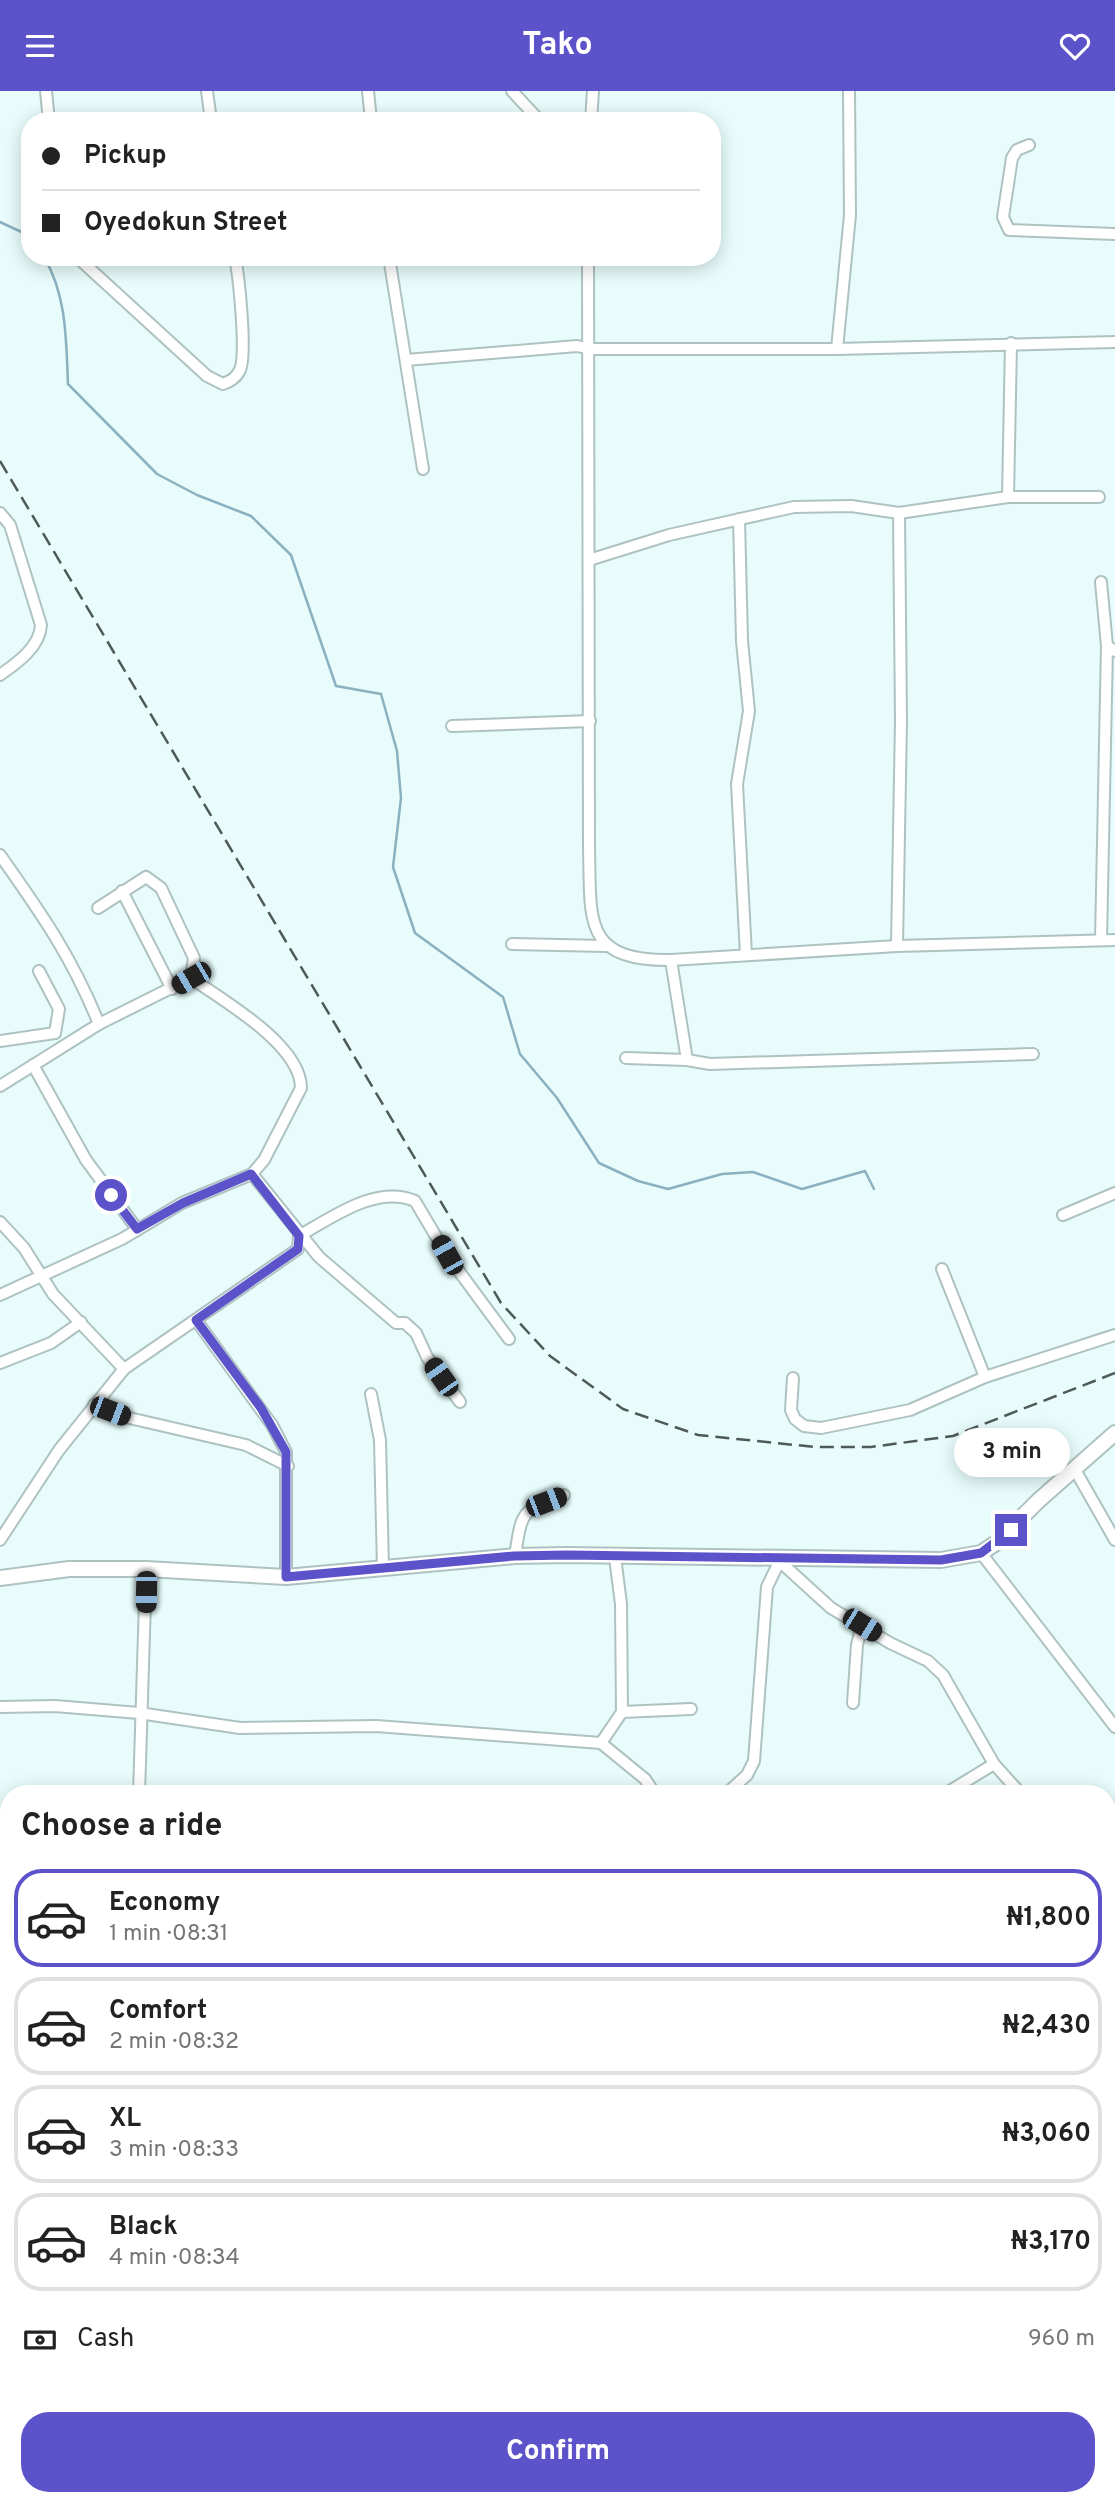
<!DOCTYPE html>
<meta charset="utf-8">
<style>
:root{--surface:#fff;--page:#f6f6f6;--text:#222;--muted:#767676;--line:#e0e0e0;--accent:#5c52ca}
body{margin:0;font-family:Overpass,sans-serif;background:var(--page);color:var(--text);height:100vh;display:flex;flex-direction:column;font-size:26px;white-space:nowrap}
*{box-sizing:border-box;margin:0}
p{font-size:23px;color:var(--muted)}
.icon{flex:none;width:38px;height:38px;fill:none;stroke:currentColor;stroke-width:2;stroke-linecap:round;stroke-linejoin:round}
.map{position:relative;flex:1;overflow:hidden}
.sheet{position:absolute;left:0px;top:1694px;width:1116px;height:721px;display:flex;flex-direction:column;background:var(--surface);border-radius:28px 28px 0 0;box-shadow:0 4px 18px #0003}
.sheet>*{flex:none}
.banner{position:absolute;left:21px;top:21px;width:700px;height:154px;border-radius:28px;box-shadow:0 4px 18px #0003;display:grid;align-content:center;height:154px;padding:0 21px;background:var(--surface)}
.end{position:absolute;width:32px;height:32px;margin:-16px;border:9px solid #5c52ca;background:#fff;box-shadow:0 0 0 4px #fff}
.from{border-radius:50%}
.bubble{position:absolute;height:49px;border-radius:24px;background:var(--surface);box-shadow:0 4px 18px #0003;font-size:23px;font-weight:700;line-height:49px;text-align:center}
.car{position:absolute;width:21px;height:42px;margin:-21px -10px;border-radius:9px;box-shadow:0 0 5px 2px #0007;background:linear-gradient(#222 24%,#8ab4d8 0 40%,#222 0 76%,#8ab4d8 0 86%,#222 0)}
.banner b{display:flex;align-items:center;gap:24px;height:66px;font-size:26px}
.banner b+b{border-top:2px solid var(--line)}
.banner i{width:18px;height:18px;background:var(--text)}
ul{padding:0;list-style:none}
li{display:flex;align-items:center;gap:21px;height:98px;margin:0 14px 10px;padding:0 7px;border:4px solid var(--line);border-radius:28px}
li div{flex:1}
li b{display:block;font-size:26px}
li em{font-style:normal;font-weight:700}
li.on{border-color:var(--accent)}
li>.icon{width:63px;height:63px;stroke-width:1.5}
h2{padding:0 21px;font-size:32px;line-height:84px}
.pay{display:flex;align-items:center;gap:18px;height:77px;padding:0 21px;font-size:26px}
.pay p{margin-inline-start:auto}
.primary-button{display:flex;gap:14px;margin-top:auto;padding:14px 21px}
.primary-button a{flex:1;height:80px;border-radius:28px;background:var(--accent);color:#fff;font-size:28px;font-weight:700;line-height:80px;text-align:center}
header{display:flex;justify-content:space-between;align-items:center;height:91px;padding:0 21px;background:var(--accent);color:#fff;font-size:32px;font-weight:700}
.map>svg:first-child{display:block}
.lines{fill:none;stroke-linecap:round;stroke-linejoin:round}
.stream{stroke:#8bb1c0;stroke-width:2.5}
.minor-casing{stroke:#aec3c1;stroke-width:14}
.tertiary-casing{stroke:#aec3c1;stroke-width:18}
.minor{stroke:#fff;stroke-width:10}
.tertiary{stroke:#fff;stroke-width:14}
.rail{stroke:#4e5958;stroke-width:2.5;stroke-dasharray:14 7;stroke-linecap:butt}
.route{stroke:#5c52ca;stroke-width:9}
</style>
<header><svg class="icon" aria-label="menu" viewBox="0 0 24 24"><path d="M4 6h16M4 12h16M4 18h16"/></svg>Tako<svg class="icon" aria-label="heart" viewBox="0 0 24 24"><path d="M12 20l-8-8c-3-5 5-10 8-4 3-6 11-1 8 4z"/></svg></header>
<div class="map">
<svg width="1115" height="2415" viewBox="0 0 1115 2415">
<rect width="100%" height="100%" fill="#e7fcfb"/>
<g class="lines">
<g class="stream">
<polyline points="0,131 30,145"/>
<path d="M44,166c23,39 22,83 24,127l89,90 40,21 54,21 40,39 45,131 45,8 16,57 4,47 -8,69 22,66 88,64 17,57 37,44 42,65 39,18 30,8 54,-15 31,-2 49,17 63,-18 9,18"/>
</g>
<g class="minor-casing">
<g id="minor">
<polyline points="46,0 49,30"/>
<polyline points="207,0 211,30"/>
<polyline points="368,0 371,30"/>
<polyline points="512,0 540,30"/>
<polyline points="591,30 593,0"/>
<polyline points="1029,54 1017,59 1012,67 1003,126 1009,139 1115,143"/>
<path d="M77,166l130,119 16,8c8,-3 13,-6 17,-14 7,-17 -1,-92 -5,-113"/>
<polyline points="389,166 423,378"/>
<path d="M588,166l1,591c2,72 -7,113 82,112l226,-14 218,-6"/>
<polyline points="837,258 850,124 849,0"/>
<polyline points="406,269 577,255 590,258 837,258 1115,251"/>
<polyline points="1008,406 1099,406"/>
<path d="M0,422l10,12 31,100c-1,22 -24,38 -41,50"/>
<polyline points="739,428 742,550 749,620 737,693 746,864"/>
<polyline points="589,469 669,444 794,416 851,415 899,422"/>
<polyline points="1101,491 1107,555 1115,560"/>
<polyline points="452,635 590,630"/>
<path d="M0,764c41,58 72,102 99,169"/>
<polyline points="122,800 172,898"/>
<polyline points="98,817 146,786 161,797 194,867 191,887"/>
<polyline points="1101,849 1107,555"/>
<polyline points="512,853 606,855"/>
<polyline points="897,855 901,629 899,422 1008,406 1011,252"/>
<polyline points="671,869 687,969"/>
<polyline points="39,880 59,918 55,942"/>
<polyline points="0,950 55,942"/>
<polyline points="626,967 687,969 710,973 1033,963"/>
<polyline points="33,974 86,1069 137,1138"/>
<polyline points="0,995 99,933 191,887"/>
<polyline points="252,1083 319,1166 396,1232 405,1232 416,1242 427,1266 460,1311"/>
<polyline points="1063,1124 1115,1102"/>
<polyline points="0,1131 24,1157 53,1203 124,1278"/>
<polyline points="942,1178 985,1286"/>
<path d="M0,1204l122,-56 60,-36 70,-29 12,-14 37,-72c0,-43 -77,-87 -110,-110"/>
<polyline points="196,1229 272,1334 286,1361 286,1486"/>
<polyline points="0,1272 51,1252 81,1231"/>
<polyline points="793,1287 791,1319 795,1328 804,1335 821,1337 910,1319 985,1286 1115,1244"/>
<polyline points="371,1303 380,1349 383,1477"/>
<polyline points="94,1314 125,1326 246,1354 288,1375"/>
<polyline points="1074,1377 1115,1449"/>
<path d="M0,1449l59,-90 65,-81 174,-120 1,-13c32,-18 78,-52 116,-35l32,54 62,84"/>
<polyline points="981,1462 1115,1636"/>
<path d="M515,1465c7,-46 6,-45 49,-61"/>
<polyline points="776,1467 831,1517 890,1552 928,1570 943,1584 994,1673 1021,1703"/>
<polyline points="853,1612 857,1554 862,1534"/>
<polyline points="0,1616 55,1615 139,1622 240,1637 376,1635 601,1652 645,1688 655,1703"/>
<polyline points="622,1621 691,1618"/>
<polyline points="601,1652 622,1621 621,1513 615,1466"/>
<polyline points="139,1703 146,1478"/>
<polyline points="726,1703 747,1684 754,1670 767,1496 780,1469"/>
<polyline points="945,1703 994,1673"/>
<polyline points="0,1757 9,1757"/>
<polyline points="1108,1803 1115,1812"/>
<polyline points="0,1903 9,1901"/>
<polyline points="1108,1910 1115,1909"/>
<polyline points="0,1923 9,1965"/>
<polyline points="0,1991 9,1976"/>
<polyline points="1108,2015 1115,2013"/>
<polyline points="1108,2142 1115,2141"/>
<polyline points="1108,2277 1115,2277"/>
<polyline points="0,2378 9,2377"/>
<polyline points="1108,2390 1115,2391"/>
<polyline points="409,2406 414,2415"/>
<polyline points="925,2406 928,2415"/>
<polyline points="250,2415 265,2406"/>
<polyline points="864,2415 888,2406"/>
</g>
</g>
<g class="tertiary-casing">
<polyline id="tertiary" points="0,1487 69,1478 146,1478 286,1486 515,1465 567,1464 941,1469 981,1462 996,1452 1038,1410 1115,1342"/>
</g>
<use href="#minor" class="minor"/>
<use href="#tertiary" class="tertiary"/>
<polyline class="rail" points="0,370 501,1212 550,1265 623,1318 698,1344 815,1356 871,1356 953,1345 1115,1282"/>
</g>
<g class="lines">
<polyline class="route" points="111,1104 137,1138 183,1112 251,1083 299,1145 298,1158 196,1229 261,1317 286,1361 286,1486 514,1465 567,1464 941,1469 981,1462 1011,1439"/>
</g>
</svg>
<i class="end from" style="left:111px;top:1104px"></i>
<i class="end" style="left:1011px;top:1439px"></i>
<div class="bubble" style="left:954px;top:1337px;width:116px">3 min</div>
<i class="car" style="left:191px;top:887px;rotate:240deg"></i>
<i class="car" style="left:447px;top:1164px;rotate:331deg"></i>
<i class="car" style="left:441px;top:1286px;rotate:325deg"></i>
<i class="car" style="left:110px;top:1320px;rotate:111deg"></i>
<i class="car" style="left:546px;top:1411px;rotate:69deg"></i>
<i class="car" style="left:146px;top:1501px;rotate:181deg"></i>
<i class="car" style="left:862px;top:1534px;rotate:122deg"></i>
<div class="banner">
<b><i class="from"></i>Pickup</b>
<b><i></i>Oyedokun Street</b>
</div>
<section class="sheet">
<h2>Choose a ride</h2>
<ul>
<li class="on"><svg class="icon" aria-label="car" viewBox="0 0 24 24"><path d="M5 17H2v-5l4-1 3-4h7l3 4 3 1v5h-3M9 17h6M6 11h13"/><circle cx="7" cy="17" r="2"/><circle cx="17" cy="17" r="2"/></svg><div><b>Economy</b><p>1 min · 08:31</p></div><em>₦1,800</em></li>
<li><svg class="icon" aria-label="car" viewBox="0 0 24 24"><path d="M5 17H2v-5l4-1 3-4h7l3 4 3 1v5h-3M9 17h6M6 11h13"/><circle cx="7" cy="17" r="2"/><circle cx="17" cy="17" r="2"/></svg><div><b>Comfort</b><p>2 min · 08:32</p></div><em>₦2,430</em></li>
<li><svg class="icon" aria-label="car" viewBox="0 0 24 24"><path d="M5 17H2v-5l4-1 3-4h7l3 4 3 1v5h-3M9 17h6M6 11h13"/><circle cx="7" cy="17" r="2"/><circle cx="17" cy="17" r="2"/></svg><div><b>XL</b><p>3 min · 08:33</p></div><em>₦3,060</em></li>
<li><svg class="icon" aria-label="car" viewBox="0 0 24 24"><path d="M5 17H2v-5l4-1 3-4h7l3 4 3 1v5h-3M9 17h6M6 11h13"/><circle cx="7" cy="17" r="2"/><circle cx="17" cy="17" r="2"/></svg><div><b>Black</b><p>4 min · 08:34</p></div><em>₦3,170</em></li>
</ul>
<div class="pay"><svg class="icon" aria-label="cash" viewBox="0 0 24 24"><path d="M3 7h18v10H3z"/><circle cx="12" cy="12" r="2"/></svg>Cash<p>960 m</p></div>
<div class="primary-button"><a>Confirm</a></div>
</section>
</div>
